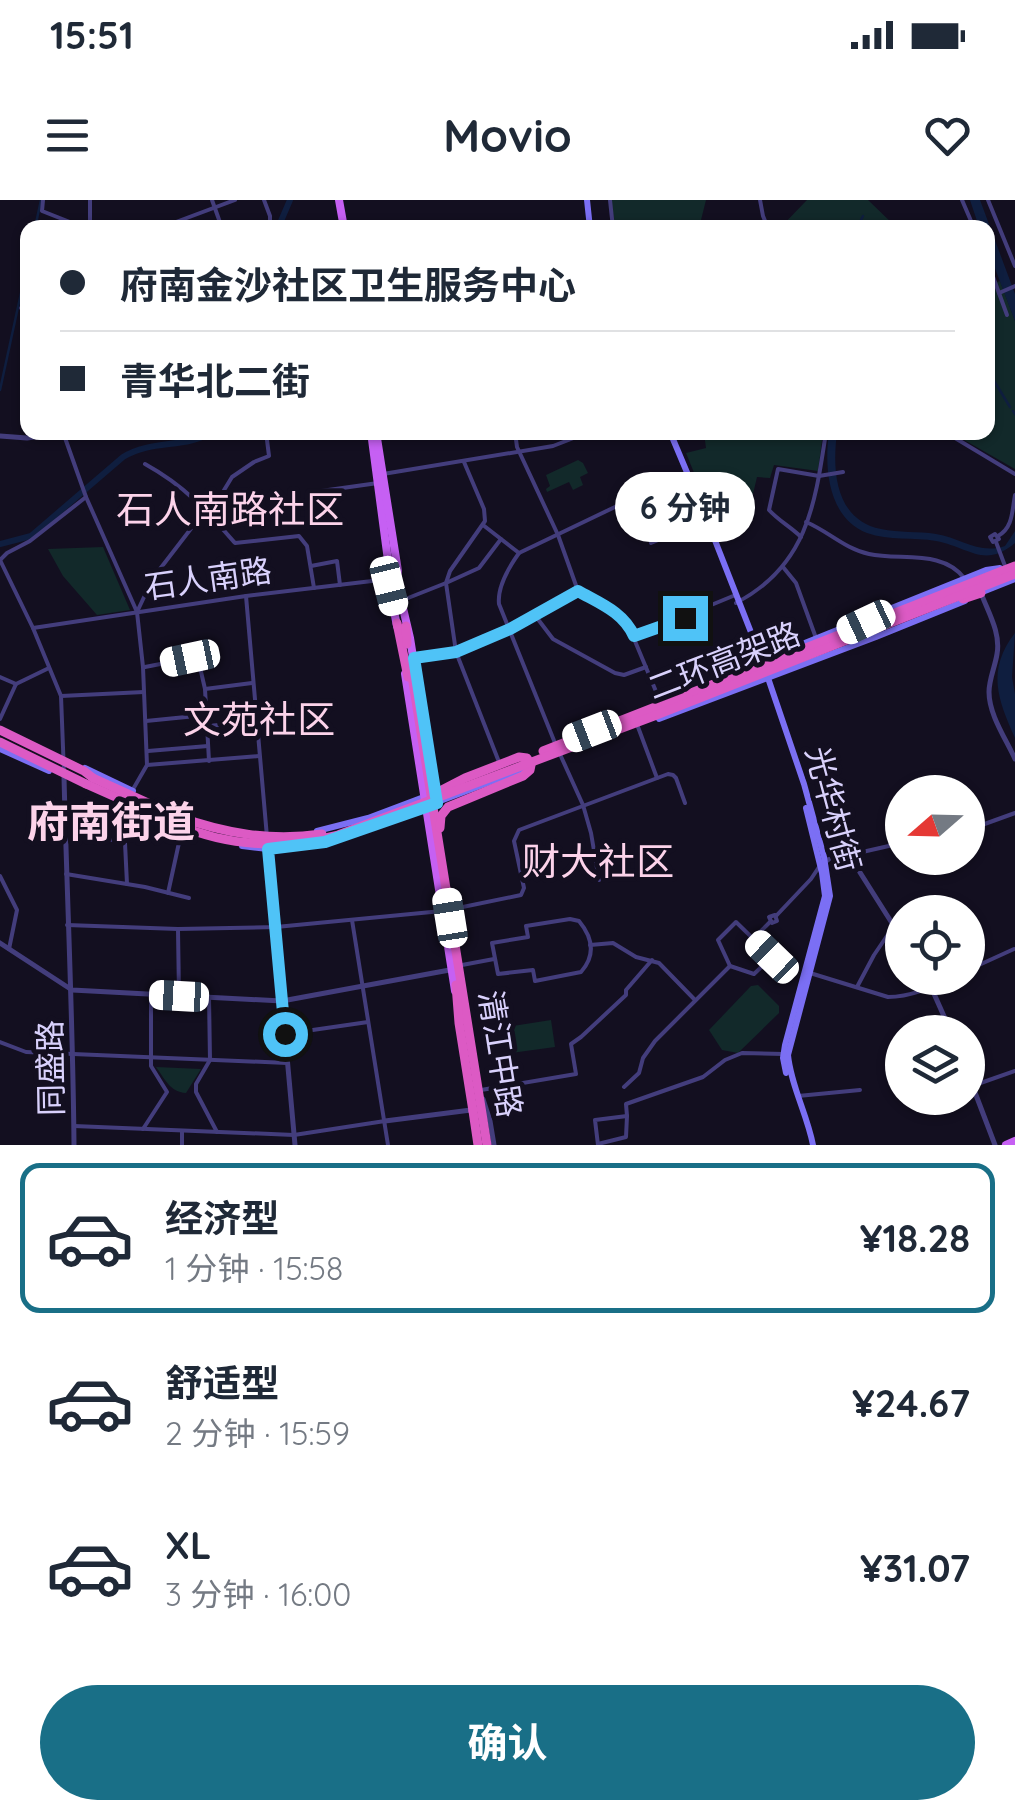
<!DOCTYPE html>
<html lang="zh">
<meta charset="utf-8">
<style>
:root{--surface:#fff;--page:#f2f2f3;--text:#1f2937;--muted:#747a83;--line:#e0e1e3;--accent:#196f87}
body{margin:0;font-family:Quicksand,"Noto Sans SC",sans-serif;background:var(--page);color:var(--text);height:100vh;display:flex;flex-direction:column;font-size:38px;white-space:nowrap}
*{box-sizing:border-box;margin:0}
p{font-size:32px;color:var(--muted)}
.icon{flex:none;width:55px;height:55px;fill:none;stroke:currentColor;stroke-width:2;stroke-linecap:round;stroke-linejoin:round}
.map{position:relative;height:945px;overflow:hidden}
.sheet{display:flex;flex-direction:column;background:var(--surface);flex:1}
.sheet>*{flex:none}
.top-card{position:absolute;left:20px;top:20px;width:975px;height:220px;border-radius:20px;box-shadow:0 2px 8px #0004;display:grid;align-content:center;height:220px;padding:0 40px;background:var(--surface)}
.needle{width:65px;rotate:250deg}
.buttons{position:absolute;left:885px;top:575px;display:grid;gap:20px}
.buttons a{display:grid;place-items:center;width:100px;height:100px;border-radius:50%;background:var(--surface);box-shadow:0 2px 8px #0004;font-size:50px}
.end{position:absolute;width:45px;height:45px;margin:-22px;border:12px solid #4fc3f7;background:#111;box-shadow:0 0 0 5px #111}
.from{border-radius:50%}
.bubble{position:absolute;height:70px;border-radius:35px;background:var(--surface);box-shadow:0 2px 8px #0004;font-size:32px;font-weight:700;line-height:70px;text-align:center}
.car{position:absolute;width:30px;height:60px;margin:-30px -15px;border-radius:12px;box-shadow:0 0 8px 2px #0007;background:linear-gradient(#fff 24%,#345 0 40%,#fff 0 76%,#345 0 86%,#fff 0)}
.top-card b{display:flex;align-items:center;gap:35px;height:95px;font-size:38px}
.top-card b+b{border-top:2px solid var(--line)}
.top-card i{width:25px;height:25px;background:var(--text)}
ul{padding:18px 0 0;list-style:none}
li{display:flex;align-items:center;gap:30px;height:150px;margin:0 20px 15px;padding:0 20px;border:5px solid transparent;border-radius:20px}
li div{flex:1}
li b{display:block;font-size:38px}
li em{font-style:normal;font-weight:700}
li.current{border-color:var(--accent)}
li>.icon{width:90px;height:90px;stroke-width:1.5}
.action{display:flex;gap:20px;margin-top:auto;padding:20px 40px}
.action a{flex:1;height:115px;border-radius:60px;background:var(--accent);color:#fff;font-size:40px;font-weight:700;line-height:115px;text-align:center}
.status{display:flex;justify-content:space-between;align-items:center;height:70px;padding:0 50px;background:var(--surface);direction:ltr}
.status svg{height:28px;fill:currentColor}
header{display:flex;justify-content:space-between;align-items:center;height:130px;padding:0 40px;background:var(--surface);font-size:45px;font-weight:700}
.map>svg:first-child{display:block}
.green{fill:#12292a}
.water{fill:#0f1e3f}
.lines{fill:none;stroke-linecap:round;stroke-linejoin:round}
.stream{stroke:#0f1e3f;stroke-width:2.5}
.river{stroke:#0f1e3f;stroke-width:6}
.minor{stroke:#433d7c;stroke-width:4}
.tertiary{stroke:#433d7c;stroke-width:5}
.secondary{stroke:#7b6ff4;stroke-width:6}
.primary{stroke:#c660f3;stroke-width:8}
.trunk{stroke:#dc5ac4;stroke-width:9}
.trunk-bridge{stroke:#dc5ac4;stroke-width:9}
.route{stroke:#4fc3f7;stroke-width:12}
.labels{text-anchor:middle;stroke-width:10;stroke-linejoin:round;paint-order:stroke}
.street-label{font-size:32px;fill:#d9d1fc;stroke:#130f20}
.quarter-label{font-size:38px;fill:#fcd3ea;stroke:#130f20}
.district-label{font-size:42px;font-weight:bold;fill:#fcd3ea;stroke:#130f20}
</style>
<div class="status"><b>15:51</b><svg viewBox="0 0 49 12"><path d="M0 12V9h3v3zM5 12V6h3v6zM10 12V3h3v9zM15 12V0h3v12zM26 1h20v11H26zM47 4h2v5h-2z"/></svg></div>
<header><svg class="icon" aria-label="menu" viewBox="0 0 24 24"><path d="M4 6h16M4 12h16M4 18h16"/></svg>Movio<svg class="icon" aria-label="heart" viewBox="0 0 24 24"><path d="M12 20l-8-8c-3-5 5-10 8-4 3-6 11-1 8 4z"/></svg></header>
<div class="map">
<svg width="1015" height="945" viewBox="0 0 1015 945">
<rect width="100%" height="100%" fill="#130f20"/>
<g class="green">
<polygon points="611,0 706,0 699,28 615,26"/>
<polygon points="807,0 868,0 896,27 780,28"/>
<polygon points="1000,81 1015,121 1015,269 952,233 988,232 988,85"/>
<polygon points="704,233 823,233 818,271 774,265 770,278 757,277 753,294 727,299 716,276 697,280 686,253 706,248"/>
<polygon points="578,260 583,263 588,273 580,277 583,285 573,290 569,282 547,292 546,289 550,286 546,275"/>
<polygon points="103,347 130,410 97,415 63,376 48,349"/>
<polygon points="758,785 779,806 779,813 738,853 722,850 709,830 751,786"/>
<polygon points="551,820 555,847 511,853 507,827"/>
<path d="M156,867l45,2 -15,24c-16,-1 -21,-14 -30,-26z"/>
</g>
<g class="water">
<polygon points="970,0 980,0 1015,94 1015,121 988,50 988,28 979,27"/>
<path d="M829,233h8c-5,37 -2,87 44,96 18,4 37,2 55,5 25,4 43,21 69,12l10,-15v12c-31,26 -46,4 -79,-2 -22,-4 -47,0 -69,-8 -39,-15 -43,-65 -38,-100z"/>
<path d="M1015,433l-3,44 3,17v44c-17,-38 -29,-68 0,-105z"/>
</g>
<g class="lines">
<g class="stream">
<polyline points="35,28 41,0"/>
<polyline points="857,28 863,16"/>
<polyline points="988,171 1010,207"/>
<polyline points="0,190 28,61"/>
<polyline points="1013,211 1015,214"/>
</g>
<g class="river">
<polyline points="278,28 290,0"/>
<path d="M0,344l31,-8 92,-79c29,-18 62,-8 89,-25"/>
</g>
<g class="minor">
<polyline points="43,0 42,11 85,28"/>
<polyline points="212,0 222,28"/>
<polyline points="264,0 270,16 270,28"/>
<polyline points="610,0 613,28"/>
<polyline points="760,0 763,16 768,28"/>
<polyline points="962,0 974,28"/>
<polyline points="988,0 1015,66"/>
<polyline points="90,28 90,0"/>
<polyline points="160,28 235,0"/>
<polyline points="988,63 1007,115"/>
<polyline points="999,93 1015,86"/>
<polyline points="21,108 28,109"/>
<polyline points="515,232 517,247 558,335 578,391 618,414 627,422 660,501"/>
<polyline points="945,232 1015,274"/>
<polyline points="64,235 86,297 137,412 143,467 147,565 132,591"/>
<path d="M145,264c40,22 61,46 90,79l64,-7 8,10 7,42"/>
<polyline points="383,274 553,246 589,232"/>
<polyline points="314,292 378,283"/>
<path d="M806,322c22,9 39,27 63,32 32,7 74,-5 96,25"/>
<polyline points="483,325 519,353"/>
<polygon points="995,334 999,339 993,342 990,337"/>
<path d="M998,336c15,-8 14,-25 17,-41"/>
<path d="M801,337c-10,-10 -22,-16 -32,-27l9,-41 41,7 24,-4"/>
<polyline points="996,342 1005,366"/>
<polyline points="651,343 707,320"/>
<polyline points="1,359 7,353 30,341 86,297"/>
<polyline points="0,360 33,428 61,496 64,573"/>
<polyline points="311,366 337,361 340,385"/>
<polyline points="783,367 796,383 816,438"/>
<polyline points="246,396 267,637"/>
<polyline points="403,400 446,383 450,371 485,321 484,309 464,262"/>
<path d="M736,403c71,-37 79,-98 90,-171"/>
<polyline points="137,412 153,378 193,326 218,300 232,277 254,262 269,256 266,232"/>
<polyline points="537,418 553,439 615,473 624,475 646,467"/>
<polyline points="33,428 246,396 389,379"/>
<polyline points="636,436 733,396"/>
<polyline points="414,457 456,452 510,429 578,391"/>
<polyline points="145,467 191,458 199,463 205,489 209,561"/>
<polyline points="0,477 16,484 49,468"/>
<polyline points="205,489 252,483"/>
<polyline points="61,496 144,492"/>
<polyline points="0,519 16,484"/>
<polyline points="146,521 206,515"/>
<polyline points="207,526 256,522"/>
<polyline points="638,527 657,578"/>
<path d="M555,543l-56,-139c-2,-18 10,-37 20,-51l96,-46 73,-25"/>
<polyline points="148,551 208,546"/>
<polyline points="559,552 583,605 591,633 599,680"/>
<polyline points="499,562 456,452 446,383 479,368 501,339"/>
<polyline points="147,565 259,556"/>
<polyline points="67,629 125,643 127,684"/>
<polyline points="968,630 1015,613"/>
<polyline points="268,651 282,801"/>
<polyline points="849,655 902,643"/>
<polyline points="66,674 145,687 189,698"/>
<polyline points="0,676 17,710 9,749"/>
<polyline points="168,693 182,629"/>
<polyline points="453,709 521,695 524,688 514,641 519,630 668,574 673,575 676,578 685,603"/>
<polygon points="775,715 777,721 772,723 769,717"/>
<polyline points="776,716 811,679 819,667"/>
<path d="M570,719l9,2c14,17 17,34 2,51l-46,9 -2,-11 -35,4 -6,-31 36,-6 -2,-11z"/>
<polyline points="352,720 388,945"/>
<polygon points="736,722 772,757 754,774 730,766 718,740"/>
<polyline points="67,725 178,729 276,727 442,711"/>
<polyline points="178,730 179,795"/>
<polyline points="753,739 770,722"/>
<polyline points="590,745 613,743 636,757 659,763 695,800"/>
<polyline points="462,765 494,759"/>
<polyline points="968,770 1014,749"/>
<path d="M810,773l78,24c22,0 45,-10 64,-19"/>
<polyline points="857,787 874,755 893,727"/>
<polyline points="209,797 210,860 196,884 196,892 217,932"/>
<polyline points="285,834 368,822"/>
<polyline points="0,842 26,852 287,863"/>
<polyline points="972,886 1015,871"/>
<polyline points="624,887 639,873 643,858 655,841 730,766"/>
<polyline points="481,890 576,874 571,844 581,837 626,795 626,790 652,760"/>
<polyline points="798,896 860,890"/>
<polyline points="74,926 294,935 385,921"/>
<polyline points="143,929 167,892 151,866 151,796"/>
<polyline points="182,931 182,945"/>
<polyline points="598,944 626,937 627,916"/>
<polyline points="598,945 595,920 627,916 626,904 703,877 725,860 742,853 784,854"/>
</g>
<g class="tertiary">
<polyline points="0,236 27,238 70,232"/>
<path d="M981,393c7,19 20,40 16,61 -2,13 -8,25 -8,38 0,23 17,47 26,67"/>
<path d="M64,577c3,123 9,245 10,368"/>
<polyline points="823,661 849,655 902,739"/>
<polyline points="0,743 72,790 282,801 455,769"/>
<polyline points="927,778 951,832"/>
<polyline points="282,801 295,945"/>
<polyline points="968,874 995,945"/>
<polyline points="483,899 490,921 494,945"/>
<polyline points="385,921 471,910"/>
</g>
<g class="secondary">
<polyline points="587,0 590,28"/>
<polyline points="670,232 707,320 763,463"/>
<polyline points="980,393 1015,379"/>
<polyline points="748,438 758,464"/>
<polyline points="760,461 986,370 1000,368"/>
<path d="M767,475l37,109 20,73 6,39 -42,159c3,31 19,59 25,90"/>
<polyline points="659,519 876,437 965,401"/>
<polyline points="0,549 49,571"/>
<polyline points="85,568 133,591"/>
<polyline points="158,603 187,616"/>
<polyline points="369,628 530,567"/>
<polyline points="317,631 368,618 429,595"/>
<polyline points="242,646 268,649 304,646"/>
<polyline points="786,873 783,858 785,845 825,696 822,673 806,608"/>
</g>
<g class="primary">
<polyline points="339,0 344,28"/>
<polyline points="371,232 389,368 389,386 397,426"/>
<polyline points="376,232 398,371"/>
<polyline points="397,371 398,387 410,438 431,570"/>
<polyline points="405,474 455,791"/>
<polyline points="1006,945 1015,941"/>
</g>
<g class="trunk">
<polyline points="963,399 981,393"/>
<polyline points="397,423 408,477"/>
<polyline points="406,426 407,444"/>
<polyline points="93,578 177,616"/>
<polyline points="86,584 176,624"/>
<polyline points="473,911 478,945"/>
</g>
<g class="trunk-bridge">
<polyline points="412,476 487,945"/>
<polyline points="0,530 84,571 93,578"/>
<polyline points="0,542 86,584"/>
<polyline points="543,551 1015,366"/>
<polyline points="436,593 465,578 519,557 527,558 531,565 530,570 523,576 448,607 441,616 440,628"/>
<path d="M177,616c49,18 94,25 145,18"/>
<path d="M176,624c52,23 107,25 162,11l316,-119 361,-142"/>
<polyline points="456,785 459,823 473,911"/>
</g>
</g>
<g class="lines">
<path class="route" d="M285,834l-17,-185 57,-7 112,-39 -23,-145 42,-6 54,-23 68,-38c23,13 45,21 56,45l51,-18"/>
</g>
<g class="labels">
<g class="street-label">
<text transform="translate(208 379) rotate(-8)" y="11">石人南路</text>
<text transform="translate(724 461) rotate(-21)" y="11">二环高架路</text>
<text transform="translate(833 609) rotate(75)" y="11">光华村街</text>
<text transform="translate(500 854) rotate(81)" y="11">清江中路</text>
<text transform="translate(51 868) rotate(-91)" y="11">同盛路</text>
</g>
<g class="quarter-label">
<text x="230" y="323">石人南路社区</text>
<text x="259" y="533">文苑社区</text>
<text x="598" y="675">财大社区</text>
</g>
<g class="district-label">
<text x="111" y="637">府南街道</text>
</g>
</g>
</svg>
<div class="buttons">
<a><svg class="needle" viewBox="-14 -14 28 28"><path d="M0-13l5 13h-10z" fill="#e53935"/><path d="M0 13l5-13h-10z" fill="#747a83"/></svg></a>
<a><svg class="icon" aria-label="locate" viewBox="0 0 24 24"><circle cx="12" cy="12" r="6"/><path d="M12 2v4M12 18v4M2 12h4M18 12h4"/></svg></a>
<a><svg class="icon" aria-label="layers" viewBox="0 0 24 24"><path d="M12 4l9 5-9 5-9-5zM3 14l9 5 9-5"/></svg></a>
</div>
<i class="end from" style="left:285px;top:834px"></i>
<i class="end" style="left:685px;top:418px"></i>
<div class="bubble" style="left:615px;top:272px;width:140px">6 分钟</div>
<i class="car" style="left:389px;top:386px;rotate:166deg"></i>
<i class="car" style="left:866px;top:422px;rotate:245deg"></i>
<i class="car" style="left:190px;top:458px;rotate:258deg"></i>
<i class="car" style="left:592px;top:531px;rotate:249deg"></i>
<i class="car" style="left:450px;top:718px;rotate:351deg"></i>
<i class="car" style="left:772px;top:757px;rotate:314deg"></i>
<i class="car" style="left:179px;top:796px;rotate:273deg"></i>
<div class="top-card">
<b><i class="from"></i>府南金沙社区卫生服务中心</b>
<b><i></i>青华北二街</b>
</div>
</div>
<section class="sheet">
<ul>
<li class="current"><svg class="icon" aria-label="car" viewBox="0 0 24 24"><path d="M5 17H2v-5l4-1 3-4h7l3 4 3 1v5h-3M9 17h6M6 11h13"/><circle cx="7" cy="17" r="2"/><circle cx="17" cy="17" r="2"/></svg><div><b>经济型</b><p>1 分钟 · 15:58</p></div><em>¥18.28</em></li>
<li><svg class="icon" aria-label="car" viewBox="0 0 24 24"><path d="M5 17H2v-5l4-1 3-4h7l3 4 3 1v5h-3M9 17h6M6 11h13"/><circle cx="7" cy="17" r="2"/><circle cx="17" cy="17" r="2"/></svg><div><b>舒适型</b><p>2 分钟 · 15:59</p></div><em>¥24.67</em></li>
<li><svg class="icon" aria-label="car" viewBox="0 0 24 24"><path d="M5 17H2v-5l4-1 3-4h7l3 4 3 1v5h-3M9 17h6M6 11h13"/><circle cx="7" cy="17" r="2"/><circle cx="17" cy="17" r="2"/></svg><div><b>XL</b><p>3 分钟 · 16:00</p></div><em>¥31.07</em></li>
</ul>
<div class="action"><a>确认</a></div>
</section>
